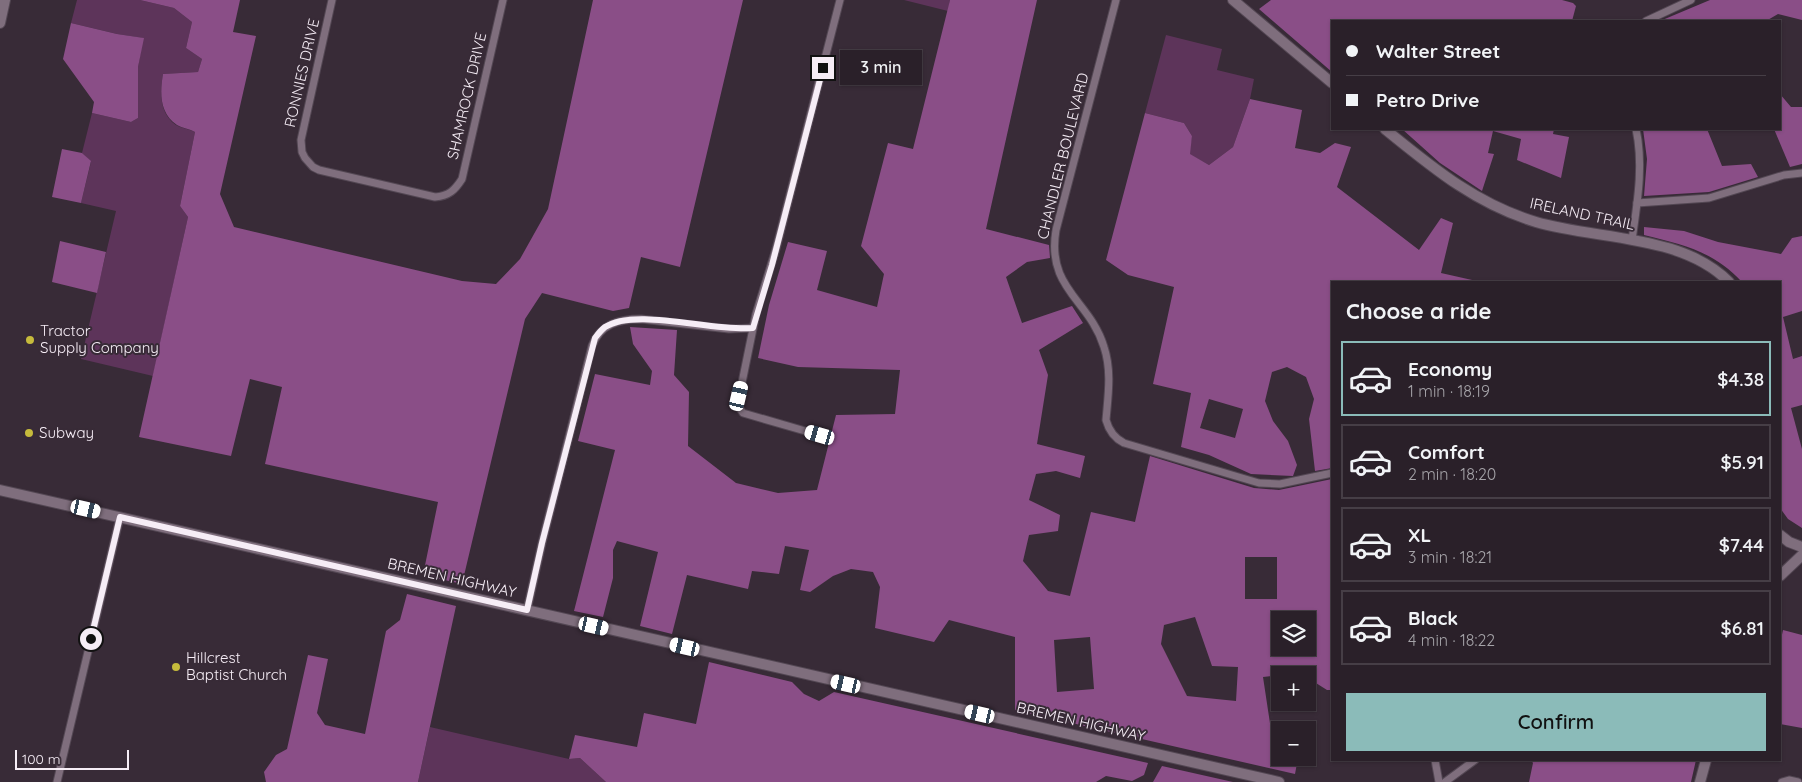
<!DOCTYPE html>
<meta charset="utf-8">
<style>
:root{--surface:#2a2029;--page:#362d35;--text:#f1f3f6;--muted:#a5a3a8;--line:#463e46;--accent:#8bbbb9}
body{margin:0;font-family:Quicksand,sans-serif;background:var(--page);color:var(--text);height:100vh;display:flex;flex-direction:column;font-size:19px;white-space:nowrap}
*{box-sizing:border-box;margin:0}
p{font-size:16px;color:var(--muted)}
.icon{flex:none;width:28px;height:28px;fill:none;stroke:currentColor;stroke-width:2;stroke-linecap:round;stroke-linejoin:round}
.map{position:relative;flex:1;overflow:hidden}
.side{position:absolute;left:1331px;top:281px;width:450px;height:480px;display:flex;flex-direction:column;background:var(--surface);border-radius:0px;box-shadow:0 1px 4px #0004,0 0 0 1px var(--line)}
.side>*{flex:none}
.top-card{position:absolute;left:1331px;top:20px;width:450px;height:110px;border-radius:0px;box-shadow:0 1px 4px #0004,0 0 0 1px var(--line);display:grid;align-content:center;height:110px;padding:0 15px;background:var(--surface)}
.tools{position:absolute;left:1271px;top:611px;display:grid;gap:10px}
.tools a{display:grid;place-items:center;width:45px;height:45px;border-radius:0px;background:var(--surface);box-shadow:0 1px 4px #0004,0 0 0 1px var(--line);font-size:25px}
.scale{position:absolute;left:15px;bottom:12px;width:114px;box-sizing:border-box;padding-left:5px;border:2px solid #f6edf6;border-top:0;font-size:14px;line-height:18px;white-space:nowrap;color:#f6edf6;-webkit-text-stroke:4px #382b37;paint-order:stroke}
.end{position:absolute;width:22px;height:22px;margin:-11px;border:6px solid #f6edf6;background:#111;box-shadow:0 0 0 2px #111}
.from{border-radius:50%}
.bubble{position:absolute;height:35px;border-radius:0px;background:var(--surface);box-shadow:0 1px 4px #0004,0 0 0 1px var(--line);font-size:16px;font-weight:600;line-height:35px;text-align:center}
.car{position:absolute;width:15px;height:30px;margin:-15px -8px;border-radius:6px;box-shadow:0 0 4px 1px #0007;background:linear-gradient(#fff 24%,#345 0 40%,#fff 0 76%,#345 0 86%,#fff 0)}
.top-card b{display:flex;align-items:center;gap:18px;height:48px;font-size:19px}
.top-card b+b{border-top:1px solid var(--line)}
.top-card i{width:12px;height:12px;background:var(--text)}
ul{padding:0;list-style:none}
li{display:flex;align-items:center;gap:15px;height:75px;margin:0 10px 8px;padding:0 5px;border:2px solid var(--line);border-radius:0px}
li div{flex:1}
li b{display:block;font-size:19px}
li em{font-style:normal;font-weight:600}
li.current{border-color:var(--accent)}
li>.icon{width:45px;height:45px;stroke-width:1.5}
h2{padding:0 15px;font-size:22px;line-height:60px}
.primary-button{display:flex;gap:10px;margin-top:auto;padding:10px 15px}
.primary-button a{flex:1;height:58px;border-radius:0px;background:var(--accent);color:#111;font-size:20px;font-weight:600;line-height:58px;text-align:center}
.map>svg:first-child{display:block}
.green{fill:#5d345a}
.forest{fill:#8a4e87;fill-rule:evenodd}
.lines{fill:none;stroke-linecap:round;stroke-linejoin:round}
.street-casing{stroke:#534753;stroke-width:9}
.secondary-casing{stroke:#534753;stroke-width:12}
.street{stroke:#7f6e7d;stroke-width:7}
.secondary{stroke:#7f6e7d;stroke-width:10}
.route{stroke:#f6edf6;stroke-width:6}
.poi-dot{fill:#c6bb3c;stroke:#382b37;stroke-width:2}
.labels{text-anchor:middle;stroke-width:4;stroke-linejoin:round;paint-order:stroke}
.street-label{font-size:15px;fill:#f6edf6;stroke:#382b37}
.poi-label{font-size:15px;fill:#f6edf6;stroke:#382b37;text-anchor:start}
</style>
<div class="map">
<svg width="1802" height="782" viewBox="0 0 1802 782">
<rect width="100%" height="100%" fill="#382b37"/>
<g class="green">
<path d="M77,0h63l34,8 18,14 -6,26 16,11 -4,13 -35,2c-3,18 -4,39 13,51 5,3 13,4 19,7l-15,74 8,11 -35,159 -72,-17 35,-148 -35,-8 10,-41 -9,-9 10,-40 39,9 7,-4v-51l5,-29 -26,-4 -46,-11z"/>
<polygon points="904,0 950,0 948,11"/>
<polygon points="1166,35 1222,49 1217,70 1254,79 1250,99 1233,147 1209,165 1189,154 1192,136 1184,123 1145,113"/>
<polygon points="430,727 569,759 580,758 606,782 418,782"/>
</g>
<g class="forest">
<path d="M140,0h100l-7,32 23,4 -36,158 14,33 228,54 34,3 24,-25 28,-50 45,-209h150l-63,267 -39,-10 -12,51 -16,3 -71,-18 -17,26 -63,265 -39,-9 15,-73 -173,-38 17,-77 -32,-8 -19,77 -92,-19 49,-220 -8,-11 15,-74c-5,-3 -13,-4 -18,-7 -18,-12 -17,-33 -14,-51l35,-2 4,-13 -16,-11 6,-26 -18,-14z"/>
<path d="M950,0h87l-51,229 63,16 1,13 -23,4 -21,15 16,46 50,-17 11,17 -44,27 9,25 -11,69 48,12 -5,22 -24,-7 -20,3 -7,26 31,15 -2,16 -29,4 -6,26 25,30 22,5 21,-84 44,10 15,-66 104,32 25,2 53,-11v211h-5l-19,-12v-3l-10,-2 -35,4 8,53 9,3v25h18l-3,16 -280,-64v-73l-66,-17 -15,22 -59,-14 5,-41 -7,-15 -22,-3 -18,7 -23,16 -10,-2 9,-40 -24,-4 -6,28 -27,-3 -4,18 -61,-14 -15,59 -32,-8 18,-74 -41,-11 -4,9v28l-10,39 -29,-6 41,-161 -37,-9 17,-67 55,11 2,-14 -19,-27 -3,-17 47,3 -3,45 15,17 -1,54 48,37 42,10 39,-3 19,-75 59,-1 5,-44 -102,-3 -40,-9 11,-53 19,-63 39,9 -10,39 60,17 7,-33 -23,-28 27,-103 25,6zM1277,557v42h-32v-42zM1195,617l17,49 26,1 -2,34 -49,-5 -26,-52 3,-19zM1280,620h28v28h-28zM1090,637l4,52 -37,3 -3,-52z"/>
<polygon points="1271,0 1562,0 1573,3 1576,6 1572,21 1332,21 1332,72 1259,9"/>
<polygon points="1710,0 1802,0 1802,20 1778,14 1766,21 1660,21"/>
<polygon points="71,23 117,34 144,38 138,67 138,118 131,122 92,113 94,102 63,59"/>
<polygon points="1780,94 1791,107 1802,107 1802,164 1790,167 1774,129 1780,129"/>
<path d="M1250,99l52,11 -7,38 25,5 15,-10 16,4 -14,40 82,63 22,-32 12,5 -12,50 40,9h-149v186l-17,3 -6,-52 5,-20 -8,-22 -19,-10 -15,5 -7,29 8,20 15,20 9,24 -4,11 -42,-2 -42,-19 -28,-8 10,-54 -38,-9 21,-97 -46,-12 -22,-15 39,-147 39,10 8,13 -2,18 19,11 24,-18zM1209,399l34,10 -8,29 -35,-10z"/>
<polygon points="1402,129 1554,129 1553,134 1569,137 1561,178 1517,160 1521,139 1493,131 1488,153 1494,154 1482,191 1440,163"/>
<polygon points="1643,129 1707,129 1722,166 1751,164 1758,177 1709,192 1644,196 1647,159"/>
<polygon points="62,149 82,153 91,161 81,203 52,197"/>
<path d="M1644,227l40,4 34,11 63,12 11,-16 10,-2v75l-19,6 10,42 9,-3v49l-11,3 11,41v79l-14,-9 -8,-11v-226h-38c-29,-31 -58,-37 -98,-47z"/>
<polygon points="60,241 106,252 97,293 52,282"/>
<polygon points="407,594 456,606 418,782 266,782 264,772 276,755 287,749 308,655 328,659 317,713 325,725 365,734 386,631 400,620"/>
<polygon points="1783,630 1802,635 1802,728 1780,724 1780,644"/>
<polygon points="709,662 792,682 804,694 819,701 834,692 1148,763 1144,775 1132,781 1106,776 1096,782 606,782 580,758 569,759 575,735 637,747 644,713 696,724"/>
<polygon points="1531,760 1696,760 1691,782 1529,782 1533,763"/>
<polygon points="1162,766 1233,782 1153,782"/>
</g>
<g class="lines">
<g class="street-casing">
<g id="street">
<path d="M332,0l-31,140 1,12 3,6 8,9 6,3 116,27c14,-1 20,-7 27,-18l41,-179"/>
<path d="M1116,0l-60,230c-10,59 34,70 48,117 8,24 4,49 2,73 3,11 8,18 18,23l135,40 21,1 52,-11"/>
<polyline points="1646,21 1691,0"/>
<polyline points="1637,203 1709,198 1784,175 1802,173"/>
<path d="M1632,240c5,-36 12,-74 4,-111"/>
<polyline points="819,435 743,413 738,406 738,402 756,314 776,249 840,0"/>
<path d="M527,610l15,-67 50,-197c8,-22 27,-27 49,-27l88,10 24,-1"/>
<polyline points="1435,760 1439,782"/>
<polyline points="57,782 120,517"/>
<polyline points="1445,782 1475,760"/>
<polyline points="1782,782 1789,780 1798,782"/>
</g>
</g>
<g class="secondary-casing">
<g id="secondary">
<polyline points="1233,0 1332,83"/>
<polyline points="0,23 5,0"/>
<path d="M1385,129c48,39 91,75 151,93 61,18 146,12 193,60"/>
<polyline points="0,490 1279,782"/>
<polyline points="1780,535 1789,542 1802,547"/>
<polyline points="1780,576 1802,555"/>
<polyline points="1700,782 1706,760"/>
</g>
</g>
<use href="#street" class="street"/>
<use href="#secondary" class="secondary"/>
</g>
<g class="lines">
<path class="route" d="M91,639l29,-122 407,93 15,-67 53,-205c3,-4 6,-8 10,-11 31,-20 108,5 148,1l19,-63 51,-197"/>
</g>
<g class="poi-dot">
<circle cx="30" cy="340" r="5"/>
<circle cx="29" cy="433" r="5"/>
<circle cx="176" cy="667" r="5"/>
</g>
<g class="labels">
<g class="street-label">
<text transform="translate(302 73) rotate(-77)" y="5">RONNIES DRIVE</text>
<text transform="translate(467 96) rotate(-77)" y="5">SHAMROCK DRIVE</text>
<text transform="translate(1063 156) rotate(-76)" y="5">CHANDLER BOULEVARD</text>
<text transform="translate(1582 214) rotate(12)" y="5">IRELAND TRAIL</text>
<text transform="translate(452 578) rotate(13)" y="5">BREMEN HIGHWAY</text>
<text transform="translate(1081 722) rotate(13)" y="5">BREMEN HIGHWAY</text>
</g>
<g class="poi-label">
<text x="40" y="336">Tractor<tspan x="40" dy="17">Supply Company</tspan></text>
<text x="39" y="438">Subway</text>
<text x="186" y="663">Hillcrest<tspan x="186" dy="17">Baptist Church</tspan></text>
</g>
</g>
</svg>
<div class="tools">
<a><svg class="icon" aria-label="layers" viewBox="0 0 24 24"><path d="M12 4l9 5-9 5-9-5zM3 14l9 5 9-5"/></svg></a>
<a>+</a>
<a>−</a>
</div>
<div class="scale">100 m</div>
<i class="end from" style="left:91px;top:639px"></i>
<i class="end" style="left:823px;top:68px"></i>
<div class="bubble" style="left:840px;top:50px;width:82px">3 min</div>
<i class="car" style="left:739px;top:396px;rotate:13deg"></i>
<i class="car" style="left:820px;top:435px;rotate:286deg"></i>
<i class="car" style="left:86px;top:509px;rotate:103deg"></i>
<i class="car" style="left:594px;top:626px;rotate:103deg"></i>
<i class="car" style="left:685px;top:647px;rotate:283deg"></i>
<i class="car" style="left:846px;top:684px;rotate:283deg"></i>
<i class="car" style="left:980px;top:714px;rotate:283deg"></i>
<div class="top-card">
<b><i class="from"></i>Walter Street</b>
<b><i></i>Petro Drive</b>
</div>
<section class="side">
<h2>Choose a ride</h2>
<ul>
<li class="current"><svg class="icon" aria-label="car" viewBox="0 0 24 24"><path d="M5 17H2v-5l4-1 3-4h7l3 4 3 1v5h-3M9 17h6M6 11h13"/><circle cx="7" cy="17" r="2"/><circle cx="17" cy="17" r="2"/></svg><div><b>Economy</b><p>1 min · 18:19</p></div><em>$4.38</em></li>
<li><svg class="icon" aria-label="car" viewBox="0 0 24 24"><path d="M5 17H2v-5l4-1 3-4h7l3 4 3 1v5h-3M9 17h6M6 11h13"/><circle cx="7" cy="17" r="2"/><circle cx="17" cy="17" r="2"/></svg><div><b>Comfort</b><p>2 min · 18:20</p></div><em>$5.91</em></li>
<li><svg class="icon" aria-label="car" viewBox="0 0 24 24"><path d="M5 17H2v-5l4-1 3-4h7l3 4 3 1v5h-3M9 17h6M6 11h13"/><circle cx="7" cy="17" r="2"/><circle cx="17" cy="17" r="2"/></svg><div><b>XL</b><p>3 min · 18:21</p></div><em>$7.44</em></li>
<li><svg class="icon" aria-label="car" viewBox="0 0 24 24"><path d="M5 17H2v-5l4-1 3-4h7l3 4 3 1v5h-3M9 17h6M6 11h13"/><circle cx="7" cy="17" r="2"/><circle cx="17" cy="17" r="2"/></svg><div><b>Black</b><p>4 min · 18:22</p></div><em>$6.81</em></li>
</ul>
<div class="primary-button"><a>Confirm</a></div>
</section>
</div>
